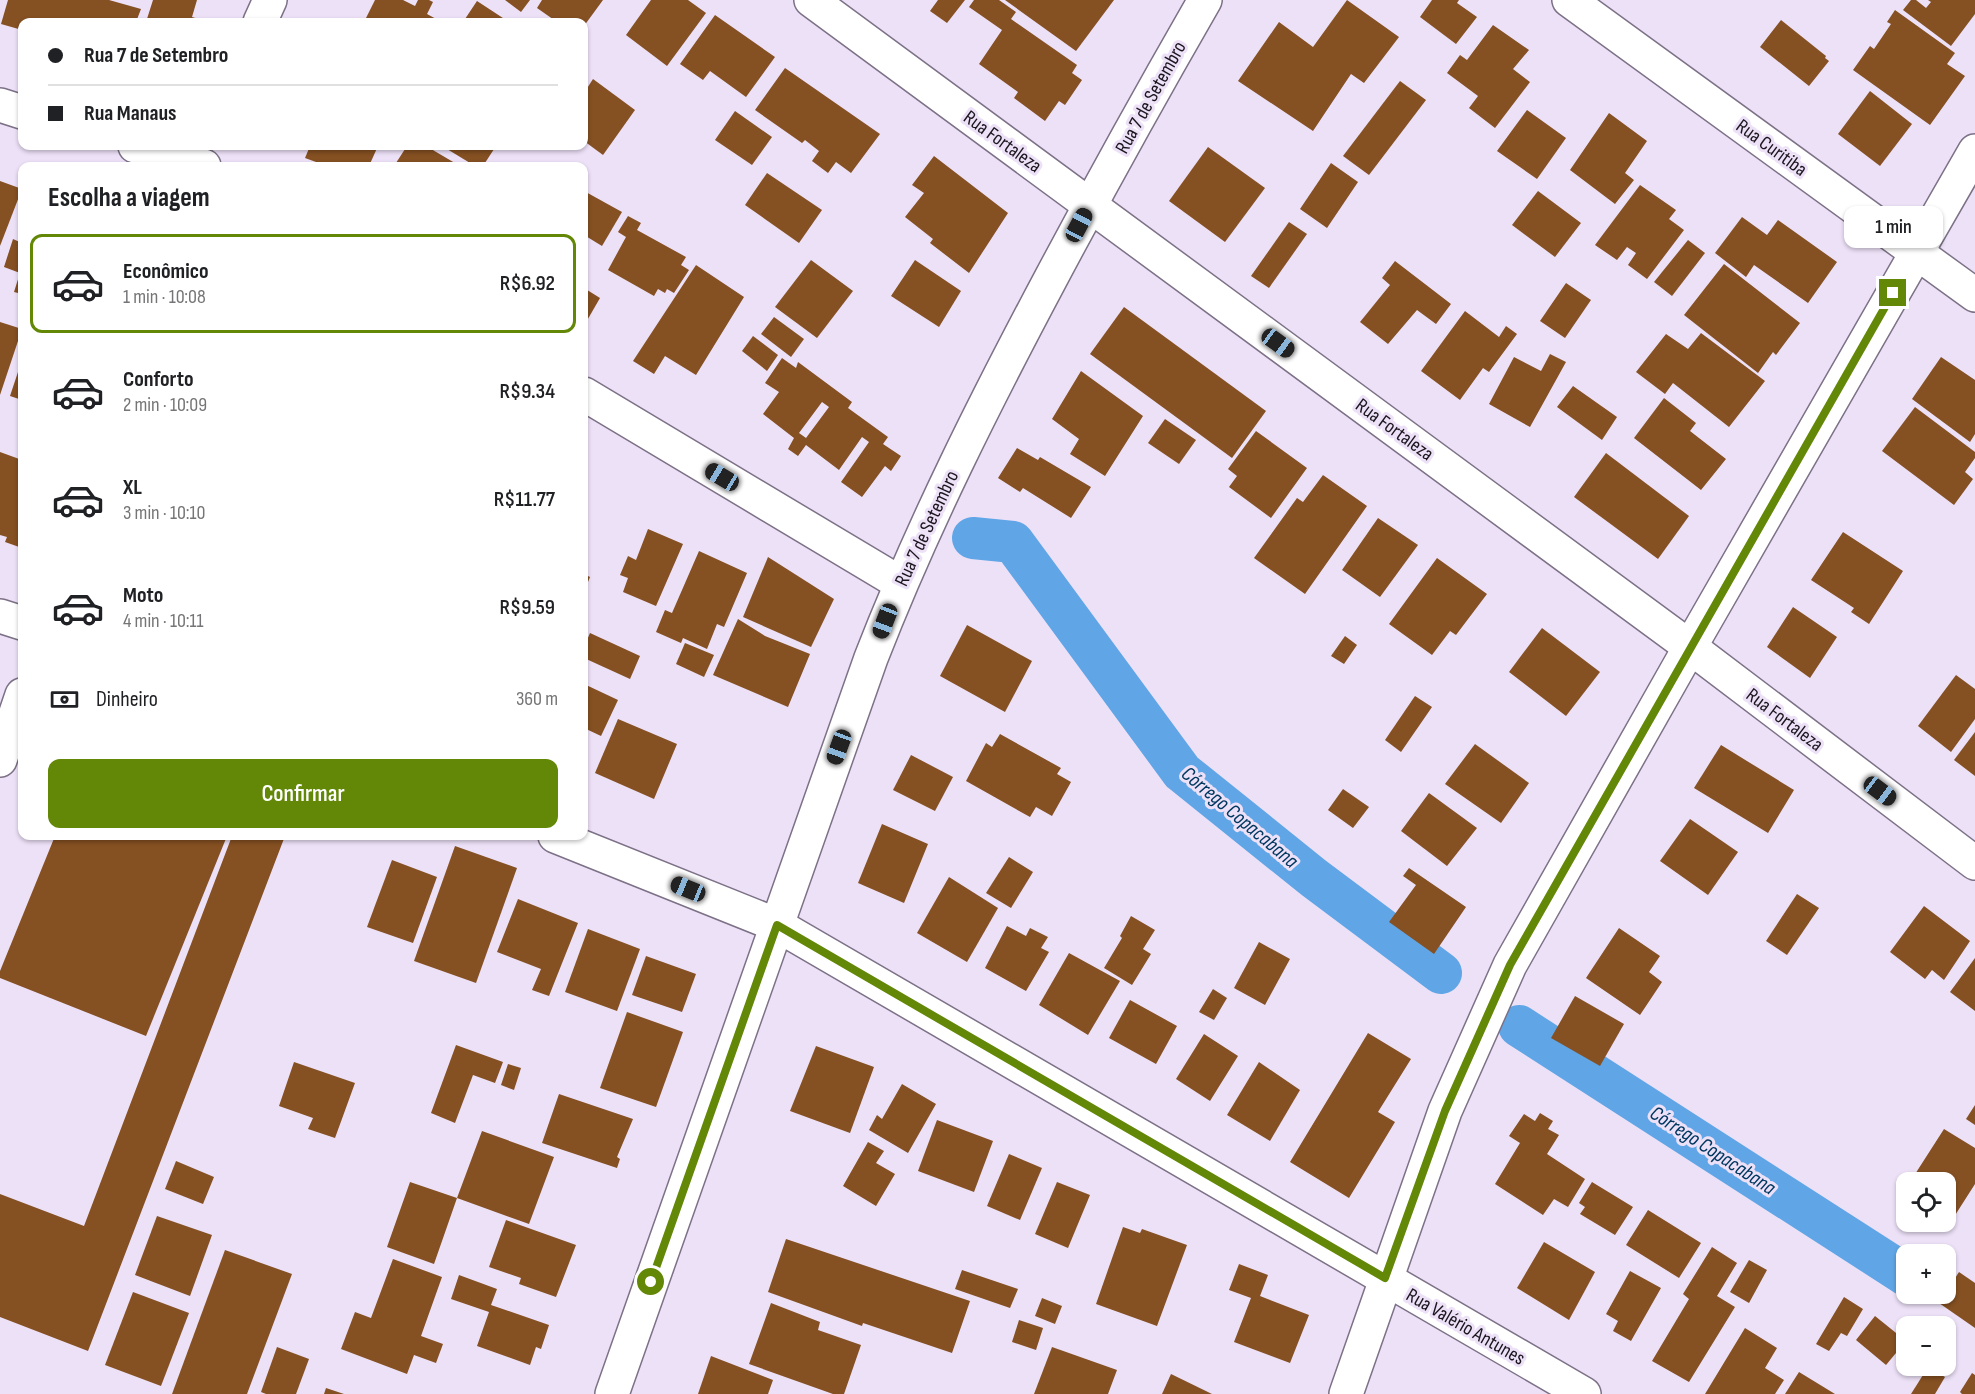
<!DOCTYPE html>
<html lang="pt">
<meta charset="utf-8">
<style>
:root{--surface:#fff;--page:#f2f2f2;--text:#202124;--muted:#757577;--line:#e0e0e0;--accent:#638707}
body{margin:0;font-family:"Sofia Sans Condensed",sans-serif;background:var(--page);color:var(--text);height:100vh;display:flex;flex-direction:column;font-size:22px;white-space:nowrap}
*{box-sizing:border-box;margin:0}
p{font-size:20px;color:var(--muted)}
.icon{flex:none;width:33px;height:33px;fill:none;stroke:currentColor;stroke-width:2;stroke-linecap:round;stroke-linejoin:round}
.map{position:relative;flex:1;overflow:hidden}
.details{position:absolute;left:18px;top:162px;width:570px;height:678px;display:flex;flex-direction:column;background:var(--surface);border-radius:12px;box-shadow:0 2px 4px #0004}
.details>*{flex:none}
.hud{position:absolute;left:18px;top:18px;width:570px;height:132px;border-radius:12px;box-shadow:0 2px 4px #0004;display:grid;align-content:center;height:132px;padding:0 30px;background:var(--surface)}
.buttons{position:absolute;left:1896px;top:1172px;display:grid;gap:12px}
.buttons a{display:grid;place-items:center;width:60px;height:60px;border-radius:12px;background:var(--surface);box-shadow:0 2px 4px #0004;font-size:30px}
.end{position:absolute;width:27px;height:27px;margin:-14px;border:8px solid #638707;background:#fff;box-shadow:0 0 0 3px #fff}
.from{border-radius:50%}
.bubble{position:absolute;height:42px;border-radius:12px;background:var(--surface);box-shadow:0 2px 4px #0004;font-size:20px;font-weight:600;line-height:42px;text-align:center}
.car{position:absolute;width:18px;height:36px;margin:-18px -9px;border-radius:8px;box-shadow:0 0 4px 2px #0007;background:linear-gradient(#222 24%,#8ab4d8 0 40%,#222 0 76%,#8ab4d8 0 86%,#222 0)}
.hud b{display:flex;align-items:center;gap:21px;height:57px;font-size:22px}
.hud b+b{border-top:2px solid var(--line)}
.hud i{width:15px;height:15px;background:var(--text)}
ul{padding:0;list-style:none}
li{display:flex;align-items:center;gap:18px;height:99px;margin:0 12px 9px;padding:0 18px;border:3px solid transparent;border-radius:12px}
li div{flex:1}
li b{display:block;font-size:22px}
li em{font-style:normal;font-weight:600}
li.on{border-color:var(--accent)}
li>.icon{width:54px;height:54px;stroke-width:1.5}
h2{padding:0 30px;font-size:27px;line-height:72px}
.pay{display:flex;align-items:center;gap:15px;height:66px;padding:0 30px;font-size:22px}
.pay p{margin-inline-start:auto}
.primary-button{display:flex;gap:12px;margin-top:auto;padding:12px 30px}
.primary-button a{flex:1;height:69px;border-radius:12px;background:var(--accent);color:#fff;font-size:24px;font-weight:600;line-height:69px;text-align:center}
.map>svg:first-child{display:block}
.lines{fill:none;stroke-linecap:round;stroke-linejoin:round}
.canal{stroke:#60a6e6;stroke-width:42}
.building{fill:#855022;fill-rule:evenodd}
.street-casing{stroke:#7c7186;stroke-width:36}
.secondary-casing{stroke:#7c7186;stroke-width:36}
.street{stroke:#fff;stroke-width:33}
.secondary{stroke:#fff;stroke-width:33}
.route{stroke:#638707;stroke-width:8}
.labels{text-anchor:middle;stroke-width:6;stroke-linejoin:round;paint-order:stroke}
.street-label{font-size:20px;fill:#1b161e;stroke:#ede1f8}
.water-label{font-size:21px;font-style:italic;fill:#003860;stroke:#ede1f8}
</style>
<div class="map">
<svg width="1975" height="1394" viewBox="0 0 1975 1394">
<rect width="100%" height="100%" fill="#ede1f8"/>
<g class="lines">
<g class="canal">
<polyline points="973,538 1013,542 1182,772 1314,878 1441,973"/>
<polyline points="1519,1026 1906,1275"/>
</g>
</g>
<g class="building">
<polygon points="8,0 109,0 141,9 136,22 22,22 22,30 1,24"/>
<polygon points="153,0 197,0 192,17 209,22 146,22"/>
<polygon points="375,0 403,0 415,6 418,0 429,0 433,2 427,14 438,20 437,22 364,22"/>
<polygon points="505,0 530,0 521,12"/>
<polygon points="542,0 603,0 584,26 584,22 557,22 537,8"/>
<polygon points="651,0 688,0 706,13 667,66 626,35"/>
<polygon points="938,0 965,0 947,23 930,11"/>
<polygon points="974,0 999,0 1016,12 1011,19 1077,65 1072,73 1082,80 1065,105 1059,101 1045,121 1014,98 1018,92 979,64 1002,30 969,7"/>
<polygon points="1005,0 1114,0 1076,51"/>
<polygon points="1347,0 1399,37 1364,83 1351,74 1313,131 1238,81 1279,22 1313,47"/>
<polygon points="1432,0 1459,0 1457,3 1477,17 1456,44 1420,17"/>
<polygon points="1911,0 1916,0 1926,8 1931,2 1928,0 1975,0 1975,14 1951,46 1903,10"/>
<polygon points="477,1 506,20 504,22 463,22"/>
<polygon points="1895,10 1955,53 1947,64 1965,76 1930,125 1853,70 1870,46 1874,49 1891,24 1887,22"/>
<polygon points="715,15 775,57 746,97 710,71 703,80 680,64"/>
<polygon points="1781,20 1826,56 1825,58 1829,61 1809,86 1760,47"/>
<polygon points="1493,25 1529,50 1513,69 1530,82 1495,128 1469,108 1478,96 1447,73 1460,55 1467,60"/>
<polygon points="785,68 880,134 851,173 836,162 828,173 812,161 819,151 805,140 802,143 755,110"/>
<polygon points="593,79 635,110 603,155 584,141 584,93"/>
<polygon points="1400,81 1426,100 1369,175 1343,156"/>
<polygon points="1870,91 1912,124 1880,166 1838,134"/>
<polygon points="1527,110 1566,138 1537,179 1497,151"/>
<polygon points="735,111 772,137 752,165 715,140"/>
<polygon points="1609,113 1647,141 1625,173 1634,180 1615,204 1570,170"/>
<polygon points="310,146 378,146 369,166 327,166 305,158"/>
<polygon points="407,146 426,146 460,166 394,166"/>
<polygon points="442,146 496,146 483,166 475,166"/>
<polygon points="1208,147 1265,188 1225,242 1169,201"/>
<polygon points="934,156 1008,213 969,273 930,243 933,239 905,217 924,193 912,185"/>
<polygon points="1331,163 1358,182 1327,228 1300,209"/>
<polygon points="767,173 822,210 799,243 745,205"/>
<polygon points="0,181 22,189 0,246"/>
<polygon points="1640,185 1676,210 1669,219 1684,230 1647,279 1628,265 1636,253 1627,247 1617,260 1595,245"/>
<polygon points="584,191 622,212 602,246 584,235"/>
<polygon points="1538,191 1581,223 1555,257 1512,225"/>
<polygon points="628,216 641,223 637,230 686,257 681,265 689,270 674,293 667,289 665,293 658,289 654,296 608,270 626,237 618,232"/>
<polygon points="1742,217 1767,235 1778,220 1837,262 1808,303 1754,265 1746,277 1715,253"/>
<polygon points="1289,222 1307,234 1269,288 1251,276"/>
<polygon points="13,239 22,243 22,294 14,292 20,273 4,267"/>
<polygon points="1688,240 1705,253 1672,296 1654,282"/>
<polygon points="811,260 853,291 817,338 775,307"/>
<polygon points="915,260 961,291 939,327 891,296"/>
<polygon points="1395,261 1451,304 1436,324 1417,310 1388,344 1360,322 1390,285 1382,278"/>
<polygon points="1724,264 1800,323 1776,355 1773,352 1758,373 1684,315"/>
<polygon points="696,265 744,297 696,375 665,356 654,374 633,361"/>
<polygon points="1566,283 1591,300 1565,338 1540,321"/>
<polygon points="584,288 600,298 585,324 584,323"/>
<polygon points="1124,307 1266,411 1232,458 1090,354"/>
<polygon points="1465,311 1499,337 1506,326 1517,334 1489,372 1483,368 1460,400 1421,371"/>
<polygon points="774,317 804,339 791,357 761,334"/>
<polygon points="0,322 22,329 0,395"/>
<polygon points="1701,333 1765,381 1729,427 1673,383 1665,394 1636,372 1666,334 1688,349"/>
<polygon points="753,336 778,355 767,371 742,351"/>
<polygon points="1550,354 1566,362 1530,427 1489,404 1514,357 1541,371"/>
<polygon points="1941,357 1975,380 1975,434 1970,442 1912,399"/>
<path d="M782,358l14,10 2,-6 54,40 -4,6 40,29 -5,7 18,12 -10,15 -6,-5 -23,31 -21,-15 28,-40 -7,-5 -23,33 -33,-25 -8,11 -10,-7 6,-11 -31,-24 16,-22 -14,-9zM822,402l7,5 -23,31 -7,-5z"/>
<polygon points="22,360 22,400 10,396"/>
<polygon points="1081,371 1143,416 1105,476 1070,454 1079,439 1052,419"/>
<polygon points="1573,386 1617,417 1602,440 1557,407"/>
<polygon points="1664,398 1696,423 1690,431 1726,459 1701,490 1634,438"/>
<polygon points="1915,407 1975,452 1975,458 1965,472 1973,479 1954,505 1882,451"/>
<polygon points="1165,419 1196,440 1179,464 1148,443"/>
<polygon points="1256,431 1307,468 1271,518 1229,487 1237,476 1228,469"/>
<polygon points="1017,448 1038,460 1040,457 1091,487 1071,518 1023,488 1020,492 998,478"/>
<polygon points="0,452 22,460 22,504 19,514 22,515 22,548 5,542 7,537 0,535"/>
<polygon points="1606,453 1689,516 1658,559 1574,497"/>
<polygon points="1323,475 1367,506 1305,594 1254,558 1297,498 1303,502"/>
<polygon points="1378,518 1418,545 1380,597 1342,570"/>
<polygon points="648,529 683,544 656,606 623,592 628,578 620,575 628,556 636,560"/>
<polygon points="1843,532 1903,571 1869,624 1851,612 1854,608 1811,580"/>
<polygon points="699,551 747,573 724,627 717,624 707,649 683,638 681,643 656,632 665,610 672,613"/>
<polygon points="768,557 834,599 811,647 743,617"/>
<polygon points="1437,558 1487,594 1456,635 1450,631 1432,655 1389,624"/>
<polygon points="584,574 590,577 584,592"/>
<polygon points="1793,607 1837,637 1810,678 1767,647"/>
<polygon points="738,619 765,636 810,654 788,707 713,675"/>
<polygon points="967,625 1032,661 1005,712 940,676"/>
<polygon points="1542,628 1600,672 1566,716 1509,672"/>
<polygon points="590,633 640,656 630,679 584,658 584,647"/>
<polygon points="1345,636 1357,645 1344,664 1331,656"/>
<polygon points="685,643 714,655 704,677 676,664"/>
<polygon points="1956,675 1975,689 1975,719 1951,752 1918,726"/>
<polygon points="584,684 618,700 601,736 584,728"/>
<polygon points="1415,696 1432,707 1401,752 1385,740"/>
<polygon points="618,719 677,744 654,799 595,773"/>
<polygon points="1975,732 1975,776 1954,760"/>
<polygon points="1000,734 1061,768 1057,774 1071,782 1052,816 1036,807 1030,817 966,781 986,743 992,747"/>
<polygon points="1475,744 1529,783 1501,823 1445,784"/>
<polygon points="1721,745 1794,790 1768,833 1694,788"/>
<polygon points="911,755 953,777 935,811 893,790"/>
<polygon points="1343,789 1369,807 1353,828 1328,810"/>
<polygon points="1429,793 1477,828 1447,866 1401,831"/>
<polygon points="1690,819 1738,852 1708,895 1660,861"/>
<polygon points="882,824 928,844 904,903 858,883"/>
<polygon points="55,836 227,836 146,1036 0,978 0,971"/>
<polygon points="232,836 285,836 88,1351 0,1317 0,1194 84,1226"/>
<polygon points="455,846 517,868 476,983 414,961"/>
<polygon points="1009,857 1033,872 1011,908 986,893"/>
<polygon points="392,860 437,877 413,943 367,927"/>
<polygon points="1409,868 1466,907 1434,954 1389,922 1416,885 1403,876"/>
<polygon points="949,877 998,908 967,962 917,933"/>
<polygon points="1797,894 1819,908 1787,955 1766,941"/>
<polygon points="518,899 578,923 549,996 532,990 541,969 497,952"/>
<polygon points="1924,906 1970,941 1944,980 1932,970 1925,979 1890,952"/>
<polygon points="1131,916 1155,930 1143,949 1151,954 1132,985 1104,968 1122,938 1120,936"/>
<polygon points="1007,926 1026,936 1030,928 1048,937 1041,948 1049,952 1026,991 985,968"/>
<polygon points="1619,928 1660,956 1649,972 1662,982 1640,1015 1586,978"/>
<polygon points="588,929 640,949 617,1011 565,992"/>
<polygon points="1259,942 1290,959 1265,1005 1234,988"/>
<polygon points="1069,953 1120,981 1088,1035 1039,1005"/>
<polygon points="646,956 696,974 682,1012 632,995"/>
<polygon points="1975,958 1975,1011 1950,992"/>
<polygon points="1213,989 1227,998 1214,1020 1199,1012"/>
<polygon points="1575,996 1624,1024 1600,1066 1551,1038"/>
<polygon points="1130,1000 1177,1026 1156,1064 1109,1038"/>
<polygon points="627,1012 683,1032 656,1107 600,1088"/>
<polygon points="1368,1033 1411,1059 1378,1112 1395,1122 1349,1198 1290,1162"/>
<polygon points="1204,1034 1238,1056 1210,1101 1176,1079"/>
<polygon points="456,1045 503,1062 495,1083 473,1075 455,1123 431,1113"/>
<polygon points="816,1046 874,1067 850,1133 790,1111"/>
<polygon points="294,1062 355,1083 335,1138 308,1129 313,1118 279,1106"/>
<polygon points="1259,1062 1300,1090 1270,1141 1227,1115"/>
<polygon points="508,1064 521,1068 514,1090 501,1085"/>
<polygon points="902,1084 936,1104 908,1153 869,1130 877,1115 882,1119"/>
<polygon points="559,1094 633,1119 617,1157 620,1159 617,1168 542,1143"/>
<polygon points="1975,1105 1975,1125 1966,1119"/>
<polygon points="1540,1113 1553,1121 1548,1129 1559,1135 1547,1154 1585,1179 1568,1207 1554,1199 1543,1215 1495,1184 1520,1143 1509,1136 1524,1114 1535,1121"/>
<polygon points="937,1120 993,1141 974,1192 918,1171"/>
<polygon points="1944,1129 1975,1148 1975,1184 1952,1220 1946,1216 1946,1182 1910,1182"/>
<polygon points="482,1131 554,1157 529,1224 457,1198 434,1264 387,1247 410,1182 457,1198"/>
<polygon points="868,1142 884,1151 876,1163 895,1174 876,1206 843,1186"/>
<polygon points="1009,1154 1042,1168 1020,1220 987,1206"/>
<polygon points="176,1161 214,1177 203,1204 165,1189"/>
<polygon points="1057,1182 1090,1195 1068,1248 1035,1234"/>
<polygon points="1592,1182 1633,1207 1615,1235 1580,1214 1585,1207 1579,1203"/>
<polygon points="1648,1210 1701,1243 1679,1278 1626,1245"/>
<polygon points="157,1216 212,1235 190,1296 135,1275"/>
<polygon points="506,1220 576,1245 556,1297 519,1284 521,1278 489,1267"/>
<polygon points="1123,1227 1140,1233 1142,1229 1187,1245 1157,1326 1096,1304"/>
<polygon points="786,1239 970,1301 952,1353 863,1323 862,1326 768,1292"/>
<polygon points="1544,1242 1595,1272 1569,1320 1517,1288"/>
<polygon points="1712,1247 1737,1263 1717,1296 1735,1307 1689,1382 1652,1361 1689,1299 1683,1294"/>
<polygon points="225,1250 292,1274 247,1394 172,1394"/>
<polygon points="393,1259 442,1277 421,1336 443,1344 436,1363 414,1355 407,1374 341,1349 355,1312 371,1318"/>
<polygon points="1749,1260 1767,1270 1749,1303 1730,1292"/>
<polygon points="1239,1264 1268,1275 1260,1296 1309,1315 1290,1363 1234,1342 1251,1298 1229,1290"/>
<polygon points="962,1270 1018,1289 1010,1308 955,1289"/>
<polygon points="1630,1271 1661,1288 1631,1341 1613,1331 1618,1321 1606,1314"/>
<polygon points="1959,1272 1975,1283 1975,1328 1939,1303"/>
<polygon points="459,1275 497,1289 491,1305 549,1325 541,1349 536,1347 530,1365 477,1346 489,1312 451,1299"/>
<polygon points="133,1292 189,1313 161,1386 105,1365"/>
<polygon points="1844,1297 1863,1309 1847,1336 1841,1333 1829,1351 1816,1344"/>
<polygon points="1042,1298 1062,1306 1055,1324 1035,1316"/>
<polygon points="771,1303 820,1322 818,1330 861,1345 844,1394 833,1394 749,1364"/>
<polygon points="1875,1316 1906,1341 1886,1365 1856,1340"/>
<polygon points="1019,1320 1043,1328 1036,1350 1012,1342"/>
<polygon points="1745,1328 1777,1348 1765,1368 1784,1380 1775,1394 1705,1394"/>
<polygon points="277,1347 309,1359 296,1394 266,1394 261,1392"/>
<polygon points="1052,1347 1117,1370 1108,1394 1034,1394"/>
<polygon points="711,1356 773,1380 768,1394 698,1394"/>
<polygon points="1928,1367 1945,1377 1935,1394 1911,1394"/>
<polygon points="1799,1372 1835,1394 1785,1394"/>
<polygon points="1972,1373 1975,1375 1975,1394 1962,1394 1960,1392"/>
<polygon points="1171,1374 1212,1394 1162,1394"/>
<polygon points="326,1388 344,1394 324,1394"/>
</g>
<g class="lines">
<g class="street-casing">
<g id="street">
<polyline points="811,0 1690,647 1975,863"/>
<polyline points="1569,0 1975,295"/>
<polyline points="260,22 270,0"/>
<polyline points="0,105 22,112"/>
<polyline points="135,146 204,166"/>
<polyline points="584,394 900,583"/>
<polyline points="0,616 22,623"/>
<polyline points="0,760 22,695"/>
<polyline points="555,836 777,925 1584,1394"/>
<polyline points="1346,1394 1445,1111 1510,965 1690,647 1975,151"/>
</g>
</g>
<g class="secondary-casing">
<path id="secondary" d="M612,1394l259,-736c51,-131 114,-256 180,-380 50,-94 101,-186 154,-278"/>
</g>
<use href="#street" class="street"/>
<use href="#secondary" class="secondary"/>
</g>
<g class="lines">
<polyline class="route" points="651,1282 777,925 1385,1278 1445,1111 1510,965 1893,293"/>
</g>
<g class="labels">
<g class="street-label">
<text transform="translate(1150 97) rotate(-61)" y="7">Rua 7 de Setembro</text>
<text transform="translate(1003 141) rotate(36)" y="7">Rua Fortaleza</text>
<text transform="translate(1772 147) rotate(36)" y="7">Rua Curitiba</text>
<text transform="translate(1395 429) rotate(36)" y="7">Rua Fortaleza</text>
<text transform="translate(926 528) rotate(-65)" y="7">Rua 7 de Setembro</text>
<text transform="translate(1785 719) rotate(37)" y="7">Rua Fortaleza</text>
<text transform="translate(1466 1326) rotate(30)" y="7">Rua Valério Antunes</text>
</g>
<g class="water-label">
<text transform="translate(1240 817) rotate(40)" y="7">Córrego Copacabana</text>
<text transform="translate(1713 1150) rotate(33)" y="7">Córrego Copacabana</text>
</g>
</g>
</svg>
<div class="buttons">
<a><svg class="icon" aria-label="locate" viewBox="0 0 24 24"><circle cx="12" cy="12" r="6"/><path d="M12 2v4M12 18v4M2 12h4M18 12h4"/></svg></a>
<a>+</a>
<a>−</a>
</div>
<i class="end from" style="left:651px;top:1282px"></i>
<i class="end" style="left:1893px;top:293px"></i>
<div class="bubble" style="left:1844px;top:206px;width:99px">1 min</div>
<i class="car" style="left:1079px;top:225px;rotate:28deg"></i>
<i class="car" style="left:1278px;top:343px;rotate:126deg"></i>
<i class="car" style="left:722px;top:477px;rotate:301deg"></i>
<i class="car" style="left:885px;top:621px;rotate:201deg"></i>
<i class="car" style="left:839px;top:747px;rotate:200deg"></i>
<i class="car" style="left:1880px;top:791px;rotate:127deg"></i>
<i class="car" style="left:688px;top:889px;rotate:292deg"></i>
<div class="hud">
<b><i class="from"></i>Rua 7 de Setembro</b>
<b><i></i>Rua Manaus</b>
</div>
<section class="details">
<h2>Escolha a viagem</h2>
<ul>
<li class="on"><svg class="icon" aria-label="car" viewBox="0 0 24 24"><path d="M5 17H2v-5l4-1 3-4h7l3 4 3 1v5h-3M9 17h6M6 11h13"/><circle cx="7" cy="17" r="2"/><circle cx="17" cy="17" r="2"/></svg><div><b>Econômico</b><p>1 min · 10:08</p></div><em>R$6.92</em></li>
<li><svg class="icon" aria-label="car" viewBox="0 0 24 24"><path d="M5 17H2v-5l4-1 3-4h7l3 4 3 1v5h-3M9 17h6M6 11h13"/><circle cx="7" cy="17" r="2"/><circle cx="17" cy="17" r="2"/></svg><div><b>Conforto</b><p>2 min · 10:09</p></div><em>R$9.34</em></li>
<li><svg class="icon" aria-label="car" viewBox="0 0 24 24"><path d="M5 17H2v-5l4-1 3-4h7l3 4 3 1v5h-3M9 17h6M6 11h13"/><circle cx="7" cy="17" r="2"/><circle cx="17" cy="17" r="2"/></svg><div><b>XL</b><p>3 min · 10:10</p></div><em>R$11.77</em></li>
<li><svg class="icon" aria-label="car" viewBox="0 0 24 24"><path d="M5 17H2v-5l4-1 3-4h7l3 4 3 1v5h-3M9 17h6M6 11h13"/><circle cx="7" cy="17" r="2"/><circle cx="17" cy="17" r="2"/></svg><div><b>Moto</b><p>4 min · 10:11</p></div><em>R$9.59</em></li>
</ul>
<div class="pay"><svg class="icon" aria-label="cash" viewBox="0 0 24 24"><path d="M3 7h18v10H3z"/><circle cx="12" cy="12" r="2"/></svg>Dinheiro<p>360 m</p></div>
<div class="primary-button"><a>Confirmar</a></div>
</section>
</div>
